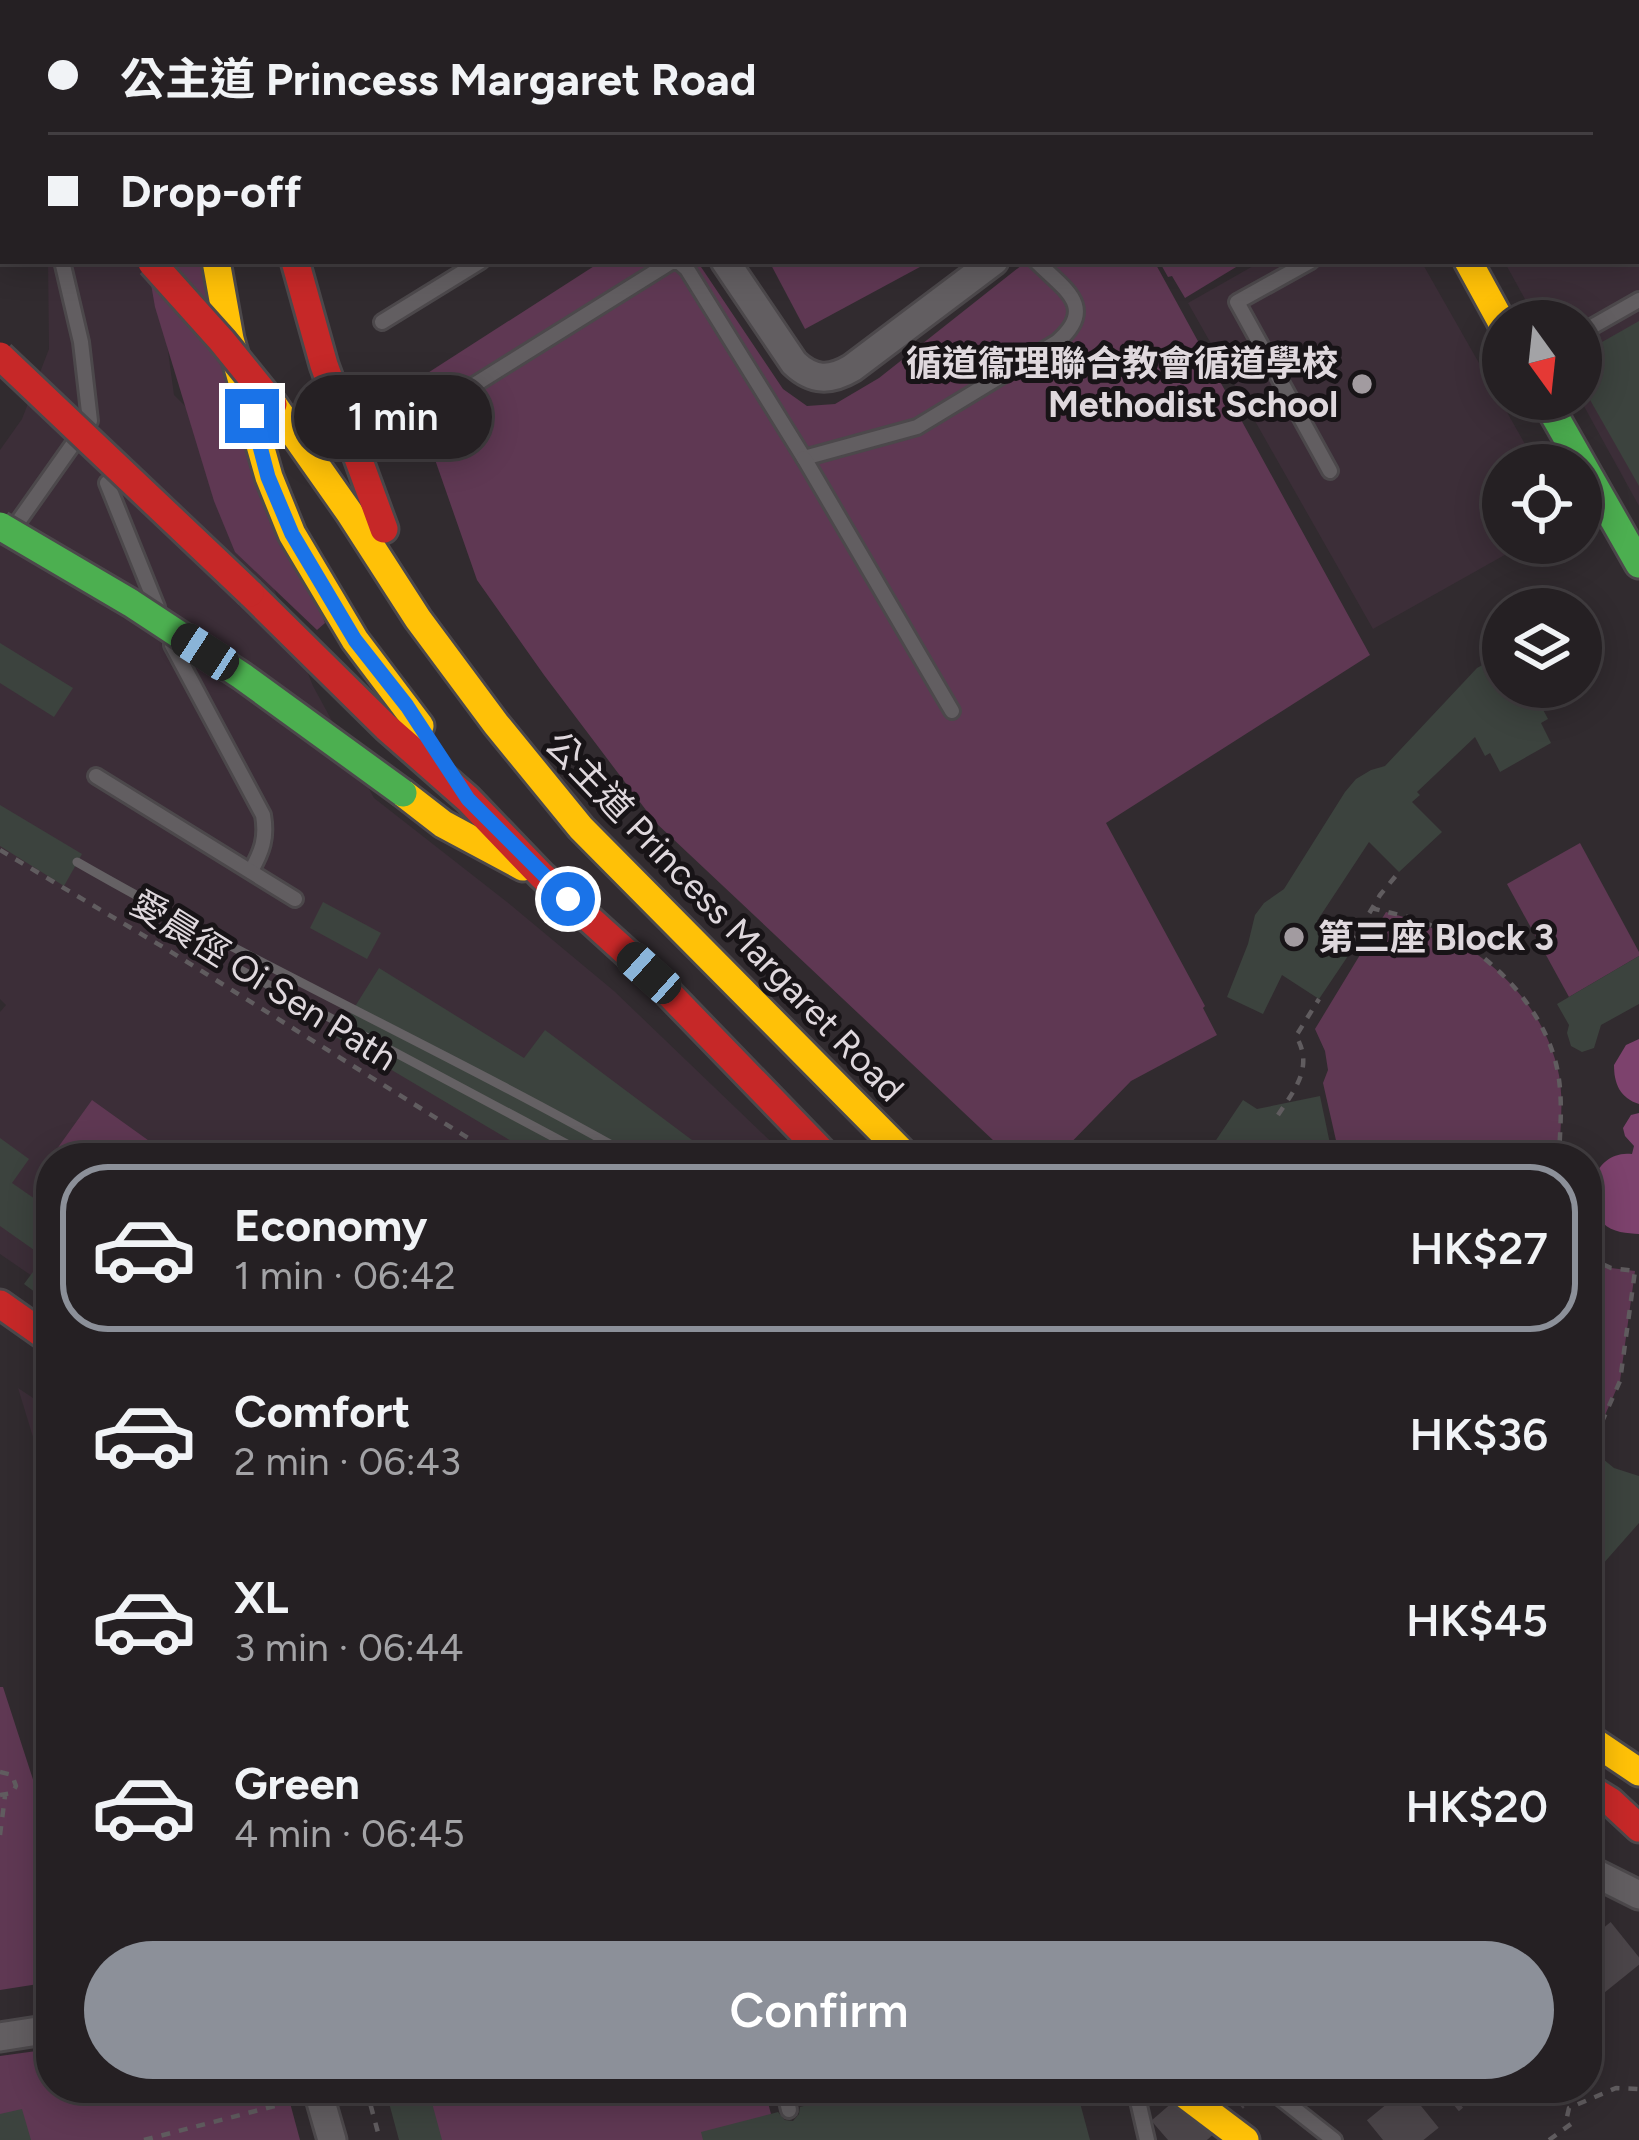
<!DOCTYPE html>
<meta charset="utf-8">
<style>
:root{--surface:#252023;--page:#2d282b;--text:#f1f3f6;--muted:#a3a3a6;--line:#423e41;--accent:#8c9099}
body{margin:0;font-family:Figtree,"Noto Sans TC",sans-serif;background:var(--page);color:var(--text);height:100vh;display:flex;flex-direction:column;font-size:45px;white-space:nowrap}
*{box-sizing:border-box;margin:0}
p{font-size:39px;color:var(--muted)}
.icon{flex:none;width:66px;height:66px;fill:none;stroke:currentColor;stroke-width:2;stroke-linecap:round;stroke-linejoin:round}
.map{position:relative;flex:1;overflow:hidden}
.drawer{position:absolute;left:36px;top:1143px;width:1566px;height:960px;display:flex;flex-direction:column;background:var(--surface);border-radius:48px;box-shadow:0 6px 30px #0003,0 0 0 3px var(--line)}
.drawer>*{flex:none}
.guide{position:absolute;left:0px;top:0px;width:1641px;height:264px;box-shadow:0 6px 30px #0003,0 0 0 3px var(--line);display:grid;align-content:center;height:264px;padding:0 48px;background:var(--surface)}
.needle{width:78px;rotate:165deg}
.buttons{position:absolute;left:1482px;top:300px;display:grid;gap:24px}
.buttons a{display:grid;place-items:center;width:120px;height:120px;border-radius:50%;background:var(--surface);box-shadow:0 6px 30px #0003,0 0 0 3px var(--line);font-size:60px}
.end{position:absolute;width:54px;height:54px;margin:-27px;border:15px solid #1a73e8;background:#fff;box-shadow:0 0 0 6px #fff}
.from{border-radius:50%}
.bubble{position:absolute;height:84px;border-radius:42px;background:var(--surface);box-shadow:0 6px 30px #0003,0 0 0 3px var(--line);font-size:39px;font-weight:600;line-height:84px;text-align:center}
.car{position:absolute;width:36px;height:72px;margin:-36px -18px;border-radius:15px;box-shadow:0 0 9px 3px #0007;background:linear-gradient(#222 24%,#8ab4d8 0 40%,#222 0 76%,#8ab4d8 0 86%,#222 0)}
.guide b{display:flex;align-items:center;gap:42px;height:114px;font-size:45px}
.guide b+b{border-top:3px solid var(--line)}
.guide i{width:30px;height:30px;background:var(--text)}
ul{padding:21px 0 0;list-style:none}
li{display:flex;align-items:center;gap:36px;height:168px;margin:0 24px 18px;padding:0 24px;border:6px solid transparent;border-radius:48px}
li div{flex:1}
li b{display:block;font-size:45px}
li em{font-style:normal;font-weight:600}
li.active{border-color:var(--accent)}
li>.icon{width:108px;height:108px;stroke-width:1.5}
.action{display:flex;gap:24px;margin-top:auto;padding:24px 48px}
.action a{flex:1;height:138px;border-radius:72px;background:var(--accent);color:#fff;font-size:48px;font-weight:600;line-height:138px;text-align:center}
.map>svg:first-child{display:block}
.built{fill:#3c2e38}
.green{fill:#5f3853}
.water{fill:#7d426d}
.building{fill:#3c433e}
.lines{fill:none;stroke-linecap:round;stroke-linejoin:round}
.highway-tunnel{stroke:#4b4549;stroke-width:51;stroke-dasharray:51 26;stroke-linecap:butt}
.lane-casing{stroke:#4c484b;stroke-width:20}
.street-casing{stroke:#4c484b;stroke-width:33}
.fast-casing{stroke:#4c484b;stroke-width:33}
.slow-casing{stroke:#4c484b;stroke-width:33}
.jam-casing{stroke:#4c484b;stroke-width:33}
.path{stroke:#605c5f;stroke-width:4.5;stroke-dasharray:9 9;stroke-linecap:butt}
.lane{stroke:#625e61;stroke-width:14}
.street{stroke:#625e61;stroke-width:27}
.fast{stroke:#4caf50;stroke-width:27}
.slow{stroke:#ffc107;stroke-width:27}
.jam{stroke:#c62828;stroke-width:27}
.rail{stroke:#656164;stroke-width:9}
.fast-bridge-casing{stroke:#4c484b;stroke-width:33;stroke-linecap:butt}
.jam-bridge-casing{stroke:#4c484b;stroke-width:33;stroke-linecap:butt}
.fast-bridge{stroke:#4caf50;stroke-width:27}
.jam-bridge{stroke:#c62828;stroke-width:27}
.route{stroke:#1a73e8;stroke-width:15}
.poi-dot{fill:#a29ba0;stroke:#181417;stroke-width:4.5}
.labels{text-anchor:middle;stroke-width:10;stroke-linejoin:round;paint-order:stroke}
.poi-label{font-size:36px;font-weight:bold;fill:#dfd8dd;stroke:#181417;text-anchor:end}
.street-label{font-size:36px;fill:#dfd8dd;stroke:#181417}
</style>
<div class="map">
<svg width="1639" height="2140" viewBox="0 0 1639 2140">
<rect width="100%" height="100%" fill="#312b2f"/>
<g class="built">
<polygon points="1639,115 1639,506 1580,399 1581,321 1537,321 1504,261 1638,261"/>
<polygon points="48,261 164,261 161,300 174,395 211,432 313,686 374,798 507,902 614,991 788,1158 51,1158 51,1289 0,1254 0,1012 6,1005 0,999 0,450 22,419 49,349"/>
<polygon points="1262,261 1421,261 1537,465 1503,465 1503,543 1526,543 1373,629 1188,303"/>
<polygon points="18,1388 51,1410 51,1496"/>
</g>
<g class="green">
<polygon points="970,0 1281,0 1275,3 971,3"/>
<polygon points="1431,0 1639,0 1639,111 1638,3 1425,3"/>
<polygon points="147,261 199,261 325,623 317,630 235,552 214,501 155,307"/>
<polygon points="602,261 697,261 783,389 807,406 835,404 879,378 1027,261 1154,261 1370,655 1106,823 1205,1006 1203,1008 1217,1035 1131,1081 1056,1158 1012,1158 655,822 544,675 477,580 409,385"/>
<polygon points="769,261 931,261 805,329"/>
<polygon points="1159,261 1246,261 1185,298 1172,276 1168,277"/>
<polygon points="1580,843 1639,952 1639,956 1569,997 1507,884"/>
<path d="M1386,912c76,19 150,74 171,154 8,30 3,61 2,92h-219l-17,-75 5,-13 -3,-19 -10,-22z"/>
<polygon points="92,1100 173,1158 51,1158 51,1162 49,1160"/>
<polygon points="1587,1257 1611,1268 1635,1271 1620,1381 1594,1440 1587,1438"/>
<polygon points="0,1687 3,1687 51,1835 51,1894 45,1898 51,1904 51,1982 0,1990"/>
<polygon points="51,2049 51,2088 286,2088 300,2140 0,2140 0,2056"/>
<polygon points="420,2088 764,2088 778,2140 435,2140"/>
</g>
<g class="water">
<path d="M1639,1039v65c-19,-6 -25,-20 -25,-39l12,-20z"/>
<path d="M1639,1113v121c-11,-1 -27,-1 -36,-11 -26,-25 -7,-74 29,-69l2,-8 -9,-10 -2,-8 8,-13z"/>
</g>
<g class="building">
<polygon points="1639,321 1639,486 1581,384 1581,354"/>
<polygon points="0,643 73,688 54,717 0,683"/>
<polygon points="1503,654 1503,687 1531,687 1548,719 1541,723 1551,743 1500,772 1490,753 1485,756 1475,737 1417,792 1420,795 1412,802 1442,832 1399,872 1369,842 1317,921 1354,947 1319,999 1282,975 1263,1014 1227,997 1248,944 1255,915 1264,903 1284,889 1345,792 1356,779 1371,770 1385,766 1477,668"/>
<polygon points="0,805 82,854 64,886 0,846"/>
<polygon points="323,902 381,933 367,959 310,928"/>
<polygon points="1639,956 1639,1004 1601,1025 1594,1048 1582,1052 1571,1046 1567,1033 1569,1025 1557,1004"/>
<polygon points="379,968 524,1058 545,1030 716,1158 540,1158 336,1037"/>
<polygon points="1320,1096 1333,1158 1204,1158 1243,1100 1257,1109"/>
<polygon points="0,1138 29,1159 12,1183 51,1210 51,1304 24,1284 44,1257 0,1226"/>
<polygon points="1587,1446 1614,1468 1639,1476 1639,1523 1587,1582"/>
<polygon points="385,2088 428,2088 442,2140 399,2140"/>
<polygon points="816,2088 1076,2088 1090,2140 703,2140 701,2132 778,2112 785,2120 793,2121 799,2114 800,2107 819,2102"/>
<polygon points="22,2109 31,2140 0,2140 0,2114"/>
</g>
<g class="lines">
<g class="highway-tunnel">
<polyline points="1587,1974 1639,1932"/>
<polyline points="1168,2140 1228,2088"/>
<polyline points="1383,2140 1447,2088"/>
</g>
<g class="lane-casing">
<g id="lane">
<polyline points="835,3 841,0"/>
<polyline points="62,261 81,342 90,421"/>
<polyline points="1311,261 1237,302 1330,471"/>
<polyline points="382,322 481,261"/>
<polyline points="1581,333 1639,300"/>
<path d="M434,410l237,-148h8l8,7 117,189 113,-31 140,-85c41,-35 7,-53 -21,-81"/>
<polyline points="804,458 952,711"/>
<polyline points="107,483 157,607"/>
<polyline points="13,529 76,440"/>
<path d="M172,645l91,170c4,23 -1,36 -12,56"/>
<polyline points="96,776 295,899"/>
<polyline points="784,2088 789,2110"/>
<polyline points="1135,2088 1147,2140"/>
<polyline points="1268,2088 1334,2140"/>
</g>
</g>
<g class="street-casing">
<g id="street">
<polyline points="958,0 960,3"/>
<path d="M725,261l69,102c19,18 36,18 58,5l142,-107"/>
<polyline points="1587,1869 1639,1895"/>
<polyline points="0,2037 51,2029"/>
<polyline points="317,2088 332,2140"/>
</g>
</g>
<g class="fast-casing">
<g id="fast">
<polyline points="1324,0 1326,3"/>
<polyline points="0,107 3,110"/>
<polyline points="1545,399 1639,564"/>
</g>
</g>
<g class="slow-casing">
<g id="slow">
<polyline points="264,0 264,3"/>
<polyline points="217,3 218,0"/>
<polyline points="216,261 230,339 269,477 292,534 355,640 420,726"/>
<polyline points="1468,261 1503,325"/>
<polyline points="273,404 349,512 418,619 496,724 581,828 908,1158"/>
<polyline points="403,793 443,824 523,867"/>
<polyline points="1587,1737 1639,1772"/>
<polyline points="1176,2088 1245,2140"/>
</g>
</g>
<g class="jam-casing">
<g id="jam">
<polyline points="0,142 3,144"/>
<polyline points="295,261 324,365 384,529"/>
<polyline points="250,593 386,727 468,799 541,875 649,973 828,1158"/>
<polyline points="0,1304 51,1340"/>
<polyline points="1587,1787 1610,1801 1639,1828"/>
</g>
</g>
<g class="path">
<polyline points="599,0 599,3"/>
<polyline points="0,850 168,950 500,1158"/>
<path d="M1371,908c24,6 50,11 72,23 54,29 104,81 115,142 5,29 2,56 1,85"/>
<polyline points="1351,944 1380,895 1399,872"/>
<path d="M1278,1115c17,-26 36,-48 18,-79l23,-37"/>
<polyline points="1587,1257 1611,1268 1635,1271 1620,1381 1589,1451"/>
<polyline points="0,1772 12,1775 16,1786 12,1793 0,1795"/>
<polyline points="0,1835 5,1796"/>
<polyline points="366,2088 380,2140"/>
<polyline points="144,2140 290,2102"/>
<polyline points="1549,2140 1571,2124 1567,2117 1569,2108 1616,2088 1639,2089"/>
</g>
<use href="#lane" class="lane"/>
<use href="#street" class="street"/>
<use href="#fast" class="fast"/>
<use href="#slow" class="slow"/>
<use href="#jam" class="jam"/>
<g class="rail">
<path d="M77,862c183,105 374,192 558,296"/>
<polyline points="233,966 593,1158"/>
</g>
<g class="fast-bridge-casing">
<polyline id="fast-bridge" points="0,526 131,603 242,676 403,793"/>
</g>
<g class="jam-bridge-casing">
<g id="jam-bridge">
<polyline points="152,263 222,341 273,404"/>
<polyline points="0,356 250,593"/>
</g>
</g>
<use href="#fast-bridge" class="fast-bridge"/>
<use href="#jam-bridge" class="jam-bridge"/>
</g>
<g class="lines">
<polyline class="route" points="252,416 268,477 292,534 355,640 407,706 468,799 568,899"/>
</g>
<g class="poi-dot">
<circle cx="1362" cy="384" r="12"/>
<circle cx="1294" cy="937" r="12"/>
</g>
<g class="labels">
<g class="poi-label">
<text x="1338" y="376">循道衞理聯合教會循道學校<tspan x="1338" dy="41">Methodist School</tspan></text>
<text x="1318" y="950" text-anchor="start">第三座 Block 3</text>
</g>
<g class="street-label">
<text transform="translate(725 916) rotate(46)" y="13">公主道 Princess Margaret Road</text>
<text transform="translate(264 980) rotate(32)" y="13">愛晨徑 Oi Sen Path</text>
</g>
</g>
</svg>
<div class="buttons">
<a><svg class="needle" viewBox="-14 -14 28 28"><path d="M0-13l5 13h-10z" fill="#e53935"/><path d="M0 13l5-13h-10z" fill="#a3a3a6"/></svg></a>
<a><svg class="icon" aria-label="locate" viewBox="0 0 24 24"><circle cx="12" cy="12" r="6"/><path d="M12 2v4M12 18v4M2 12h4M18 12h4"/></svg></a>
<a><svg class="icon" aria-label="layers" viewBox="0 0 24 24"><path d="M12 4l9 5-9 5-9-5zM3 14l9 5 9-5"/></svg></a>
</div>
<i class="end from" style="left:568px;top:899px"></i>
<i class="end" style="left:252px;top:416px"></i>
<div class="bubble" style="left:294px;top:375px;width:198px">1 min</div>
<i class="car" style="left:205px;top:652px;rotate:303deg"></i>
<i class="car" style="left:649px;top:973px;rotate:312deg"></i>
<div class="guide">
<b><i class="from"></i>公主道 Princess Margaret Road</b>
<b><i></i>Drop-off</b>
</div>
<section class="drawer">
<ul>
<li class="active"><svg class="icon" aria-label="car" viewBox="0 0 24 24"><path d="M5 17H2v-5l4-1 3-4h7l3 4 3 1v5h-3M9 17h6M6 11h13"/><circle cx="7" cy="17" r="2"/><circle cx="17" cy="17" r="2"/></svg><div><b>Economy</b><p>1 min · 06:42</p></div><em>HK$27</em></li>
<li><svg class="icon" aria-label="car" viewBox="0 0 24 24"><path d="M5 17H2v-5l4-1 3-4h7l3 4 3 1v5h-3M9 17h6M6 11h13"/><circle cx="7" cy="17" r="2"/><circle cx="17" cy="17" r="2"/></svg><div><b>Comfort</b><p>2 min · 06:43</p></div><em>HK$36</em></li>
<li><svg class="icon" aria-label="car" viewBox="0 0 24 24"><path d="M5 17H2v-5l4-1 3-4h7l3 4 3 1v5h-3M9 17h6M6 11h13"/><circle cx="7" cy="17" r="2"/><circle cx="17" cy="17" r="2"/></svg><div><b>XL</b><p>3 min · 06:44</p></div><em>HK$45</em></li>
<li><svg class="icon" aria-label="car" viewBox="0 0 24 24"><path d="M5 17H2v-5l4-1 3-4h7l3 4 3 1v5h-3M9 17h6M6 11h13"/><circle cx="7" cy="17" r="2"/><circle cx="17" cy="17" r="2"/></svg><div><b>Green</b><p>4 min · 06:45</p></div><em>HK$20</em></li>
</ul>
<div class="action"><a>Confirm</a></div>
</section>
</div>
